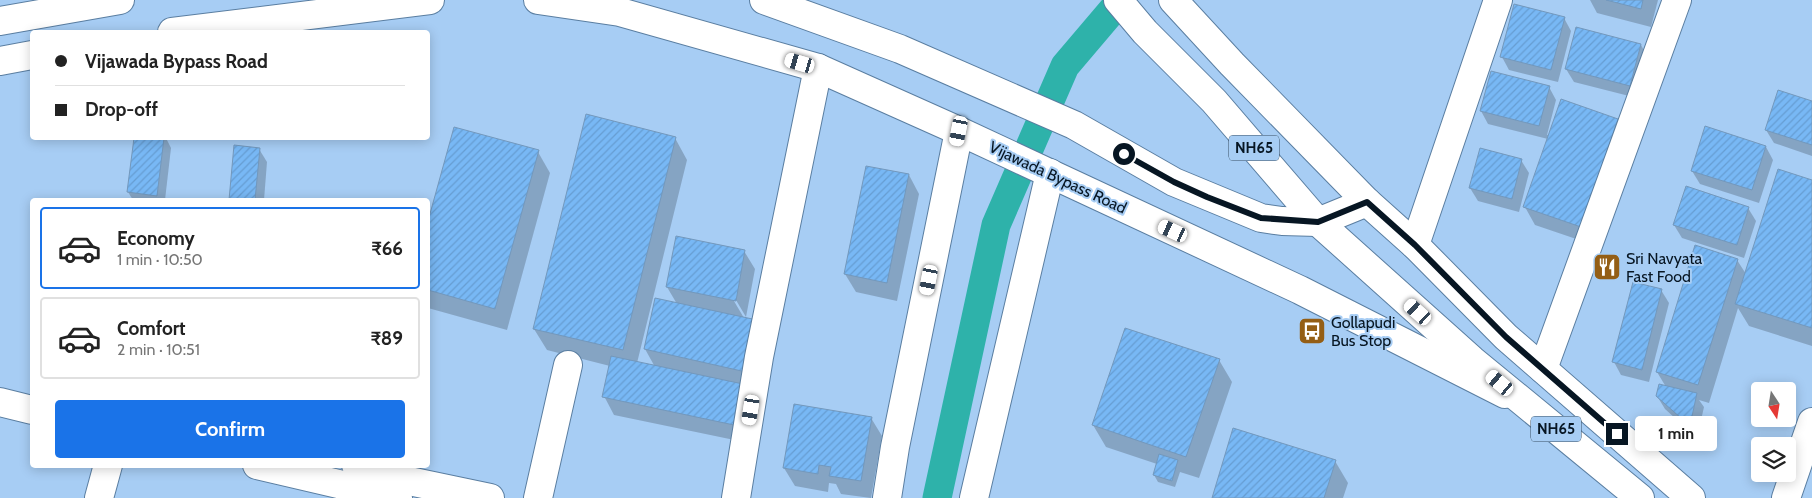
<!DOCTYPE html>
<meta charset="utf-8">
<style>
:root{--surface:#fff;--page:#f6f6f6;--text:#222;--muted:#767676;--line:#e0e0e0;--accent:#1a73e8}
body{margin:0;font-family:Cabin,sans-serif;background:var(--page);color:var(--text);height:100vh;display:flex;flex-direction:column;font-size:19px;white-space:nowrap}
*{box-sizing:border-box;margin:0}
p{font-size:16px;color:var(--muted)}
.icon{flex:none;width:28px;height:28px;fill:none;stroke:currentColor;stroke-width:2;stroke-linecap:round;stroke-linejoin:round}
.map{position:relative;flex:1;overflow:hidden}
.drawer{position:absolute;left:30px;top:198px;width:400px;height:270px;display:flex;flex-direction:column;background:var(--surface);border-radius:5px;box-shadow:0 2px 12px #0003}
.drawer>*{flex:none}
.guide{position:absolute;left:30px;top:30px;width:400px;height:110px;border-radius:5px;box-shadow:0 2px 12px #0003;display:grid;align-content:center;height:110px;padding:0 25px;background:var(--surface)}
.needle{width:32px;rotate:168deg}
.tools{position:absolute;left:1751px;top:382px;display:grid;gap:10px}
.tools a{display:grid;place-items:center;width:45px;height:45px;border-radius:5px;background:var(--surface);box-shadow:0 2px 12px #0003;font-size:25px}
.end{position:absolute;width:22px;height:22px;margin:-11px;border:6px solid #071623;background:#fff;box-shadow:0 0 0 2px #fff}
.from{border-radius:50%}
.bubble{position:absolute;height:35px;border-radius:5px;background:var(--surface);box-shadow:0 2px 12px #0003;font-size:16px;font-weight:800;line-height:35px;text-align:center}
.car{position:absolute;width:15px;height:30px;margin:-15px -8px;border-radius:6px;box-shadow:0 0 4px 1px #0007;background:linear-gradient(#fff 24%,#345 0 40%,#fff 0 76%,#345 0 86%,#fff 0)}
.guide b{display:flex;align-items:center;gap:18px;height:48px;font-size:19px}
.guide b+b{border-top:1px solid var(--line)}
.guide i{width:12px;height:12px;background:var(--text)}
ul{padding:9px 0 0;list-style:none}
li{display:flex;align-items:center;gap:15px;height:82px;margin:0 10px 8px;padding:0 15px;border:2px solid var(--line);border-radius:5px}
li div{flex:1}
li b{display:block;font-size:19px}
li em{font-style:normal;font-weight:800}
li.current{border-color:var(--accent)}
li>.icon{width:45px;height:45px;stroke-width:1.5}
.primary-button{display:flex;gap:10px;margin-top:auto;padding:10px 25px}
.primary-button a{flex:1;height:58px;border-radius:5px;background:var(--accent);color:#fff;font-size:20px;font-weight:800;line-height:58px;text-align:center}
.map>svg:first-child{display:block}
.shadow{fill:#0003}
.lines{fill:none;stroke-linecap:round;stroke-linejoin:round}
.canal{stroke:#2eb2aa;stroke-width:29}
.building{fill:url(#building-hatch);stroke:#7398bc}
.minor-casing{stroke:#5a7ea1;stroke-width:30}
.major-casing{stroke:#5a7ea1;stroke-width:30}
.highway-casing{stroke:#5a7ea1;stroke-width:30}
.minor{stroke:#fff;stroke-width:28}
.major{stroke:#fff;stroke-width:28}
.highway{stroke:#fff;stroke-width:28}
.route{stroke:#071623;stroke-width:6}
.labels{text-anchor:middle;stroke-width:4;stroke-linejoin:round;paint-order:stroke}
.shield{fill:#a7cdf4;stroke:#374d62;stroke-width:1}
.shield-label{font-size:15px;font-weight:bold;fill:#071623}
.street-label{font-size:16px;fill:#071623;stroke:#a7cdf4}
.poi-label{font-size:16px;fill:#071623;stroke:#a7cdf4;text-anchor:start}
</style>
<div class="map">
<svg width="1812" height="498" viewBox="0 0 1812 498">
<defs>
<pattern id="building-hatch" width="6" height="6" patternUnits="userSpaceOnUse" patternTransform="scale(1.25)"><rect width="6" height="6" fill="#78b8f5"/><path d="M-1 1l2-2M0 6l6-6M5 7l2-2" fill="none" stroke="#669dd2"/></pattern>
</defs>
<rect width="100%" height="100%" fill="#a7cdf4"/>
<g class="shadow">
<polygon points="1590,0 1658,0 1651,27 1597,13"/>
<polygon points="1564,18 1571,31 1558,82 1509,70 1502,57"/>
<polygon points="1641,45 1648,58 1637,98 1574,82 1566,69"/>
<polygon points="1549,87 1556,100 1547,135 1617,120 1628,138 1591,244 1535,225 1525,207 1548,139 1488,124 1481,111"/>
<polygon points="1812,102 1812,156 1774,143 1766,130"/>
<polygon points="1706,128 1766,147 1773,160 1759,203 1700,184 1692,171"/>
<polygon points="454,129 538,152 550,173 507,330 428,308 428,225"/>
<polygon points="136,138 166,138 171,148 165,200 133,200 128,192"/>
<polygon points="675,138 687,160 637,363 655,367 645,349 677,304 667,287 744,251 755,269 746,317 733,295 731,296 744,318 744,442 614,415 604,396 610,366 547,350 534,329"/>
<polygon points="259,149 267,162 264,200 230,200"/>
<polygon points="1521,160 1529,173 1519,212 1478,201 1470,188"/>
<polygon points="909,175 919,194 897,301 856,292 845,274"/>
<polygon points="1812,181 1812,346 1749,326 1738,308 1709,403 1699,400 1704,407 1697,438 1665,409 1657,396 1666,387 1657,372 1737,260 1746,274"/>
<polygon points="1748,208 1756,221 1744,258 1682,238 1674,225"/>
<polygon points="1661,290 1669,303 1649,382 1621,375 1614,362"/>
<polygon points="1219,360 1232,382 1199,478 1180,472 1175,487 1158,482 1154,475 1157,464 1106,447 1093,425"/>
<polygon points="871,418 882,436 871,498 841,494 836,484 829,483 828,492 795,486 784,468"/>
<polygon points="1335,461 1348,483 1343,498 1213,498"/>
</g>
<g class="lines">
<polyline class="canal" points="937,498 996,225 1065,66 1121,0"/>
</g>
<g class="building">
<polygon points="1606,0 1643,0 1641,9"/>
<polygon points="1514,4 1565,17 1551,70 1500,57"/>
<polygon points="1576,27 1641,44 1630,86 1565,69"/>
<polygon points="1491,71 1550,86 1539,126 1480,111"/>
<polygon points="1778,90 1812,101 1812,145 1765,130"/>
<polygon points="1561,99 1618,119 1581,227 1523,207"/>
<polygon points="586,114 676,137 623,350 533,329"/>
<polygon points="1705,126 1766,146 1752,190 1691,171"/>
<polygon points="454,127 539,150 495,309 428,290 428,221"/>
<polygon points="134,138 164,138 157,196 127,192"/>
<polygon points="234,145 260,148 255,200 229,200"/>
<polygon points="1480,148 1522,159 1512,199 1469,188"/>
<polygon points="866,166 909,174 887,283 844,274"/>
<polygon points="1778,169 1812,180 1812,328 1735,304"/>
<polygon points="1686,186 1749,207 1737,245 1673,225"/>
<polygon points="676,236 745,250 736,301 666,287"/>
<polygon points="1695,245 1738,259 1698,385 1656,372"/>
<polygon points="1633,282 1662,289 1642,370 1612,362"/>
<polygon points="655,298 757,320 746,372 644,349"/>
<polygon points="1125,328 1220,359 1186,457 1092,425"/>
<polygon points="611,356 743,384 734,425 602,397"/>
<polygon points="1659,384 1697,393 1690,426 1656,396"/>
<polygon points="794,404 872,417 861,481 829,476 831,467 819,465 818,474 783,468"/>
<polygon points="1233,428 1336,460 1324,498 1212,498"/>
<polygon points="1159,454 1178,460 1172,481 1153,475"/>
</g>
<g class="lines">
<g class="minor-casing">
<g id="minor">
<polyline points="1415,245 1498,0"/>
<polyline points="1543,369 1677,0"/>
<polyline points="0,402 32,410"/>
<polyline points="257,465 398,498"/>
<polyline points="356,465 366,472 490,498"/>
<polyline points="99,498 108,465"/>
<polyline points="538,498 568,365"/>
<polyline points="736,498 759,357 818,68"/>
<polyline points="887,498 895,447 959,131"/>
<polyline points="974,498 1050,173"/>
<polyline points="1786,498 1812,422"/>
</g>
</g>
<g class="major-casing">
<g id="major">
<polyline points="538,0 620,12 818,68 959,131 1300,290 1505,394"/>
<polyline points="764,0 900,49 1074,125 1174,182 1261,218 1282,221 1318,222 1367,202"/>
<polyline points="0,21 120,0"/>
<polyline points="172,32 430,0"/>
<polyline points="0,61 32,55"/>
</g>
</g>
<g class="highway-casing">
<g id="highway">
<polyline points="1118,0 1145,32 1214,101 1318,222 1472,360 1640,498"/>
<polyline points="1173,0 1232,64 1367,202 1415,245 1506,337 1691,498"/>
</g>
</g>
<use href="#minor" class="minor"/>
<use href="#major" class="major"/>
<use href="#highway" class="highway"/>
</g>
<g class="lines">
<polyline class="route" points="1124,154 1174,182 1207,197 1261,218 1318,222 1367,202 1415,245 1506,337 1617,434"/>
</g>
<defs>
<g id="restaurant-square" transform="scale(1.4375)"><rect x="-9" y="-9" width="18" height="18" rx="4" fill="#945e15" stroke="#a7cdf4"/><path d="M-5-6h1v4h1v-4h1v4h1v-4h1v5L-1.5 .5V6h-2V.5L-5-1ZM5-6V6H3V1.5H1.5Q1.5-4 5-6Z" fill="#fff"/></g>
<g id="bus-square" transform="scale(1.4375)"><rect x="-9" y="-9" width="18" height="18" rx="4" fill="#945e15" stroke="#a7cdf4"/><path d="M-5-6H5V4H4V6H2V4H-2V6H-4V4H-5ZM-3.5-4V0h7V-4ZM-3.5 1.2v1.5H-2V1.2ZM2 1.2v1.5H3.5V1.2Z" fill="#fff"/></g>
</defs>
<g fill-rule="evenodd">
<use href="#restaurant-square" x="1607" y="267"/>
<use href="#bus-square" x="1312" y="331"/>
</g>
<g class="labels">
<g class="shield">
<rect x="1229" y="135.5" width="50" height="25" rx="4"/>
<rect x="1531" y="416.5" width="50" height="25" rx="4"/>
</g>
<g class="shield-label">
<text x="1254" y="153">NH65</text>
<text x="1556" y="434">NH65</text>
</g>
<g class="street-label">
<text transform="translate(1058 177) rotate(25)" y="6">Vijawada Bypass Road</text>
</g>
<g class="poi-label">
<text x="1626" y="264">Sri Navyata<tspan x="1626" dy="18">Fast Food</tspan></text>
<text x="1331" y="328">Gollapudi<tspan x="1331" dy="18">Bus Stop</tspan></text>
</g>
</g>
</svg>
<div class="tools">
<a><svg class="needle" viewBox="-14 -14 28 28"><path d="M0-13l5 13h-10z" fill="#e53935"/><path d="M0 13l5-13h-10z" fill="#767676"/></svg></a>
<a><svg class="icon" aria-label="layers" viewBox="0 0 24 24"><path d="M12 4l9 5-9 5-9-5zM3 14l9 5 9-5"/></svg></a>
</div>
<i class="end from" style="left:1124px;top:154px"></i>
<i class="end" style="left:1617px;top:434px"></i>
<div class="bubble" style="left:1635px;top:416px;width:82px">1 min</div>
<i class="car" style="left:800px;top:63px;rotate:286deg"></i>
<i class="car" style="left:959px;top:131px;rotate:191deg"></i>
<i class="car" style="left:1173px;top:231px;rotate:295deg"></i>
<i class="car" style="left:929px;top:280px;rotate:191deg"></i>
<i class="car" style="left:1418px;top:312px;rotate:312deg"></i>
<i class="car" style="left:1500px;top:383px;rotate:310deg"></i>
<i class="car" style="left:751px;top:410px;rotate:189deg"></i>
<div class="guide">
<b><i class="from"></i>Vijawada Bypass Road</b>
<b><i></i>Drop-off</b>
</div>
<section class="drawer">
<ul>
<li class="current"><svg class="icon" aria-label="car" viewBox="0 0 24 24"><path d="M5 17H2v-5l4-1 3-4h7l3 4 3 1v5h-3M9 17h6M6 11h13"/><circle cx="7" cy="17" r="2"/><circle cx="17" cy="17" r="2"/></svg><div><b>Economy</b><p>1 min · 10:50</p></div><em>₹66</em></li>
<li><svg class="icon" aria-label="car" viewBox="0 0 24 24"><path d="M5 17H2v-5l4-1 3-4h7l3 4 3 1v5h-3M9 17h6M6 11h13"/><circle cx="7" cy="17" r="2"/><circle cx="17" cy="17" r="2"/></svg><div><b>Comfort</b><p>2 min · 10:51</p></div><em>₹89</em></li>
</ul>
<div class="primary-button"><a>Confirm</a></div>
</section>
</div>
